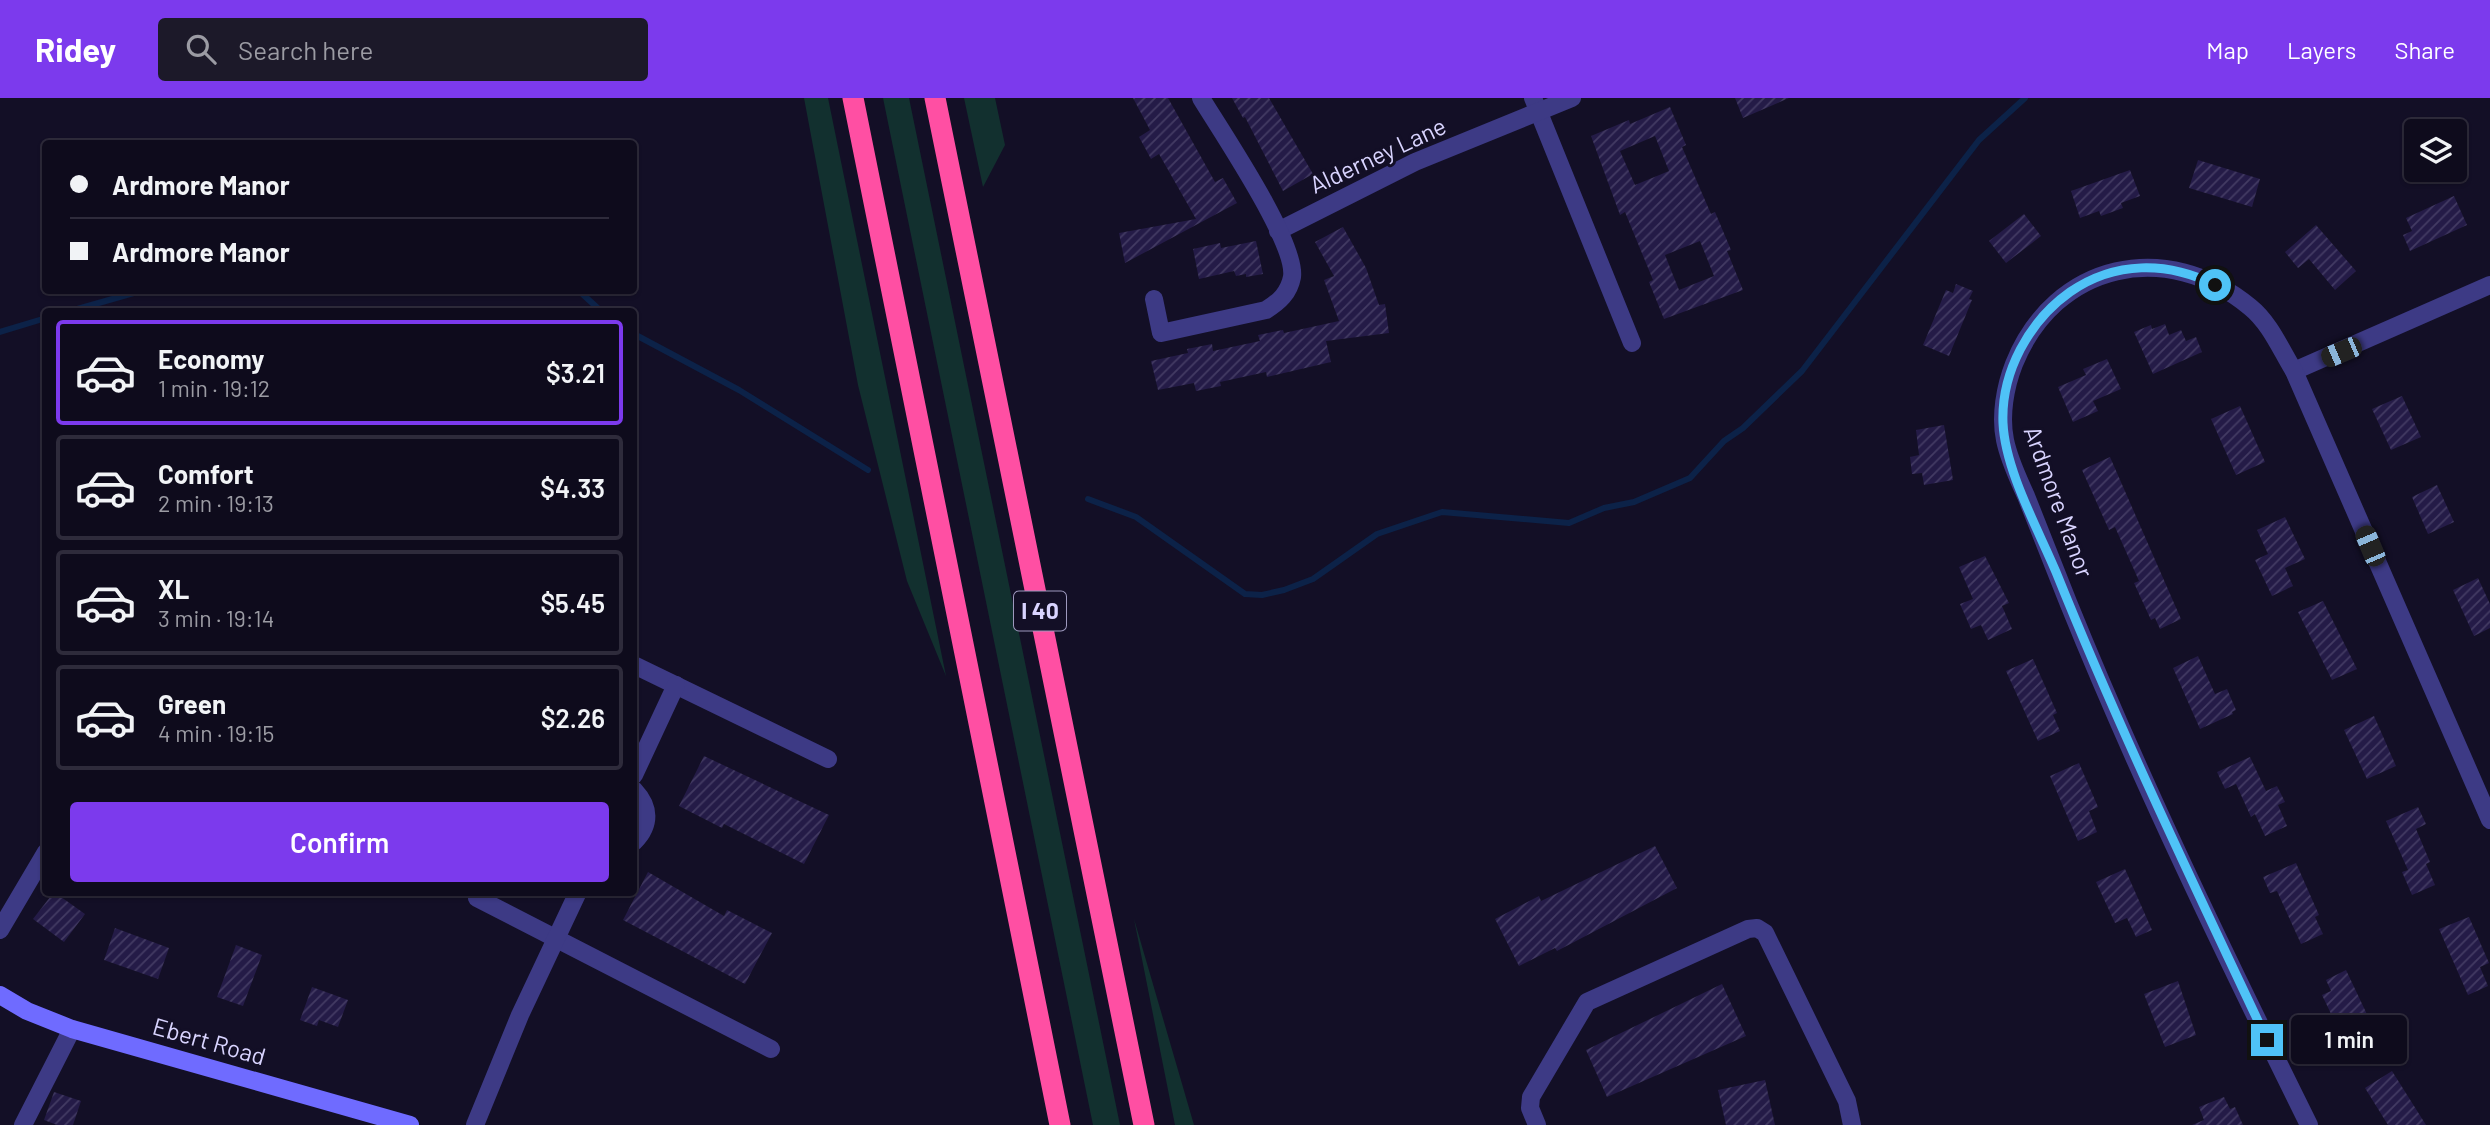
<!DOCTYPE html>
<meta charset="utf-8">
<style>
:root{--surface:#0e0b1c;--page:#1c1929;--text:#f1f3f6;--muted:#9b9ba3;--line:#2e2b3b;--accent:#7c3aed}
body{margin:0;font-family:Barlow,sans-serif;background:var(--page);color:var(--text);height:100vh;display:flex;flex-direction:column;font-size:26px;white-space:nowrap}
*{box-sizing:border-box;margin:0}
p{font-size:23px;color:var(--muted)}
.icon{flex:none;width:38px;height:38px;fill:none;stroke:currentColor;stroke-width:2;stroke-linecap:round;stroke-linejoin:round}
.map{position:relative;flex:1;overflow:hidden}
.sheet{position:absolute;left:42px;top:210px;width:595px;height:588px;display:flex;flex-direction:column;background:var(--surface);border-radius:7px;box-shadow:0 2px 5px #0004,0 0 0 2px var(--line)}
.sheet>*{flex:none}
.hud{position:absolute;left:42px;top:42px;width:595px;height:154px;border-radius:7px;box-shadow:0 2px 5px #0004,0 0 0 2px var(--line);display:grid;align-content:center;height:154px;padding:0 28px;background:var(--surface)}
.controls{position:absolute;left:2404px;top:21px;display:grid;gap:14px}
.controls a{display:grid;place-items:center;width:63px;height:63px;border-radius:7px;background:var(--surface);box-shadow:0 2px 5px #0004,0 0 0 2px var(--line);font-size:35px}
.end{position:absolute;width:32px;height:32px;margin:-16px;border:9px solid #4fc3f7;background:#111;box-shadow:0 0 0 4px #111}
.from{border-radius:50%}
.bubble{position:absolute;height:49px;border-radius:7px;background:var(--surface);box-shadow:0 2px 5px #0004,0 0 0 2px var(--line);font-size:23px;font-weight:600;line-height:49px;text-align:center}
.car{position:absolute;width:21px;height:42px;margin:-21px -10px;border-radius:9px;box-shadow:0 0 5px 2px #0007;background:linear-gradient(#222 24%,#8ab4d8 0 40%,#222 0 76%,#8ab4d8 0 86%,#222 0)}
.hud b{display:flex;align-items:center;gap:24px;height:66px;font-size:26px}
.hud b+b{border-top:2px solid var(--line)}
.hud i{width:18px;height:18px;background:var(--text)}
ul{padding:12px 0 0;list-style:none}
li{display:flex;align-items:center;gap:21px;height:105px;margin:0 14px 10px;padding:0 14px;border:4px solid var(--line);border-radius:7px}
li div{flex:1}
li b{display:block;font-size:26px}
li em{font-style:normal;font-weight:600}
li.active{border-color:var(--accent)}
li>.icon{width:63px;height:63px;stroke-width:1.5}
.action{display:flex;gap:14px;margin-top:auto;padding:14px 28px}
.action a{flex:1;height:80px;border-radius:7px;background:var(--accent);color:#fff;font-size:28px;font-weight:600;line-height:80px;text-align:center}
header{display:flex;align-items:center;gap:42px;box-sizing:border-box;height:98px;padding:0 35px;background:var(--accent);color:#fff}
header strong{font-size:33px}
nav{display:flex;gap:38px;margin-inline-start:auto;font-size:24px}
.search{width:490px;height:63px;background:var(--page);display:flex;align-items:center;gap:18px;box-sizing:border-box;padding:0 24px;border-radius:7px;color:var(--muted);font-size:26px}
.map>svg:first-child{display:block}
.green{fill:#12302f}
.lines{fill:none;stroke-linecap:round;stroke-linejoin:round}
.stream{stroke:#0c2248;stroke-width:6}
.building{fill:url(#building-hatch);fill-rule:evenodd}
.minor{stroke:#3d3a85;stroke-width:18}
.secondary{stroke:#6f6bff;stroke-width:18}
.motorway{stroke:#ff4fa3;stroke-width:21}
.route{stroke:#4fc3f7;stroke-width:9}
.labels{text-anchor:middle;stroke-width:6;stroke-linejoin:round;paint-order:stroke}
.shield{fill:#130f26;stroke:#9e99be;stroke-width:2}
.shield-label{font-size:23px;font-weight:bold;fill:#d9d4ff}
.street-label{font-size:24px;fill:#d9d4ff;stroke:#130f26}
</style>
<header>
<strong>Ridey</strong>
<div class="search"><svg class="icon" aria-label="search" viewBox="0 0 24 24"><circle cx="10" cy="10" r="6"/><path d="M15 15l6 6"/></svg>Search here</div>
<nav><a>Map</a><a>Layers</a><a>Share</a></nav>
</header>
<div class="map">
<svg width="2490" height="1027" viewBox="0 0 2490 1027">
<defs>
<pattern id="building-hatch" width="6" height="6" patternUnits="userSpaceOnUse" patternTransform="scale(1.75)"><rect width="6" height="6" fill="#241b47"/><path d="M-1 1l2-2M0 6l6-6M5 7l2-2" fill="none" stroke="#433b63"/></pattern>
</defs>
<rect width="100%" height="100%" fill="#130f26"/>
<g class="green">
<polygon points="804,0 828,0 946,578 907,483 858,287"/>
<polygon points="883,0 909,0 1120,1027 1093,1027"/>
<polygon points="964,0 995,0 1005,47 983,89"/>
<polygon points="1134,821 1194,1027 1175,1027"/>
</g>
<g class="lines">
<g class="stream">
<polyline points="578,192 602,214"/>
<polyline points="67,214 144,192"/>
<polyline points="0,234 46,220"/>
<polyline points="634,236 739,292 868,372"/>
<polyline points="1088,401 1136,419 1245,496 1262,497 1284,492 1313,481 1377,436 1442,414 1569,425 1604,410 1634,404 1690,380 1724,343 1743,330 1802,273 1979,42 2025,0"/>
</g>
</g>
<g class="building">
<polygon points="1133,0 1168,0 1215,84 1223,80 1237,105 1125,165 1119,135 1196,121 1159,56 1151,61 1139,39 1150,32"/>
<polygon points="1232,0 1269,0 1313,76 1283,93 1245,19 1243,20"/>
<polygon points="1735,0 1789,0 1743,20"/>
<path d="M1670,9l16,38 -4,2 29,67 4,-2 16,38 -4,1 16,39 -79,29 -15,-37 4,-2 -28,-68 -5,3 -29,-79 38,-16 1,4zM1655,38l14,35 -34,14 -15,-34zM1700,143l14,35 -35,14 -14,-35z"/>
<polygon points="2198,62 2260,81 2252,109 2189,90"/>
<polygon points="2130,72 2140,98 2121,105 2123,110 2101,118 2099,113 2080,120 2071,93"/>
<polygon points="2454,98 2467,127 2410,153 2403,137 2412,133 2406,120"/>
<polygon points="2024,116 2041,138 2006,165 1989,143"/>
<polygon points="2316,127 2356,173 2335,192 2309,161 2298,170 2285,154"/>
<polygon points="1343,129 1366,170 1379,207 1385,206 1389,235 1326,243 1331,264 1267,279 1266,274 1220,284 1221,288 1196,293 1194,285 1158,292 1151,263 1188,255 1187,251 1212,246 1213,253 1260,243 1258,237 1283,232 1284,235 1339,223 1324,182 1334,178 1315,144"/>
<polygon points="1256,143 1263,176 1246,179 1246,176 1236,178 1234,173 1199,181 1193,151 1220,145 1221,150"/>
<polygon points="1956,186 1973,193 1969,201 1972,202 1949,258 1923,247 1946,192 1953,195"/>
<polygon points="2165,226 2169,237 2181,232 2186,243 2196,239 2202,254 2153,276 2134,234 2151,227 2152,231"/>
<polygon points="2107,261 2121,291 2093,303 2098,313 2073,324 2058,289 2086,277 2083,271"/>
<polygon points="2402,298 2421,339 2391,352 2372,311"/>
<polygon points="2240,308 2265,364 2236,377 2211,321"/>
<polygon points="1944,327 1953,382 1924,387 1922,375 1912,376 1910,359 1919,357 1916,332"/>
<polygon points="2110,359 2181,521 2160,531 2155,520 2151,522 2134,485 2139,483 2115,429 2109,432 2082,372"/>
<polygon points="2437,387 2454,424 2428,436 2412,399"/>
<polygon points="2285,419 2305,461 2285,470 2293,488 2272,498 2255,462 2268,456 2257,432"/>
<polygon points="1985,458 2009,505 2002,508 2012,531 1988,542 1981,527 1971,531 1960,506 1973,501 1959,469"/>
<polygon points="2478,480 2490,506 2490,530 2474,538 2453,492"/>
<polygon points="2323,503 2357,571 2332,582 2298,514"/>
<polygon points="2198,558 2215,596 2227,591 2236,612 2232,614 2233,616 2200,631 2173,570"/>
<polygon points="2033,561 2057,615 2053,617 2060,633 2038,643 2006,573"/>
<polygon points="2374,618 2396,668 2367,681 2344,632"/>
<polygon points="704,658 829,717 804,766 724,726 722,730 679,708"/>
<polygon points="2250,659 2266,693 2277,688 2285,704 2278,707 2287,728 2265,738 2255,716 2251,719 2236,686 2225,691 2217,674"/>
<polygon points="2079,665 2098,709 2089,713 2097,734 2078,743 2050,678"/>
<polygon points="2418,709 2426,726 2416,731 2430,764 2426,766 2435,787 2412,797 2402,774 2408,772 2386,723"/>
<polygon points="1655,748 1677,790 1557,853 1555,850 1519,868 1495,821 1539,798 1541,803"/>
<polygon points="2296,765 2319,817 2315,819 2323,836 2301,846 2277,793 2270,795 2263,779"/>
<polygon points="2125,771 2152,832 2136,839 2127,820 2115,825 2096,784"/>
<polygon points="648,774 724,818 727,812 772,835 745,886 623,822"/>
<polygon points="54,794 85,816 64,844 33,821"/>
<polygon points="2469,819 2489,865 2480,869 2488,888 2468,897 2439,831"/>
<polygon points="115,830 169,850 158,881 104,862"/>
<polygon points="236,847 262,857 243,908 217,899"/>
<polygon points="2346,872 2373,929 2344,943 2322,897 2331,893 2326,882"/>
<polygon points="2178,883 2196,937 2165,949 2144,896"/>
<polygon points="1722,886 1746,938 1607,999 1586,952"/>
<polygon points="312,889 348,902 338,929 319,922 317,928 300,922"/>
<polygon points="2392,973 2426,1027 2388,1027 2365,990"/>
<polygon points="1765,982 1775,1027 1726,1027 1718,992"/>
<polygon points="54,994 81,1003 73,1027 57,1027 44,1022"/>
<polygon points="2224,999 2230,1011 2235,1009 2243,1027 2192,1027 2204,1022 2199,1009"/>
</g>
<g class="lines">
<g class="minor">
<polyline points="1533,0 1632,245"/>
<polyline points="1278,133 1415,64 1572,0"/>
<path d="M1154,201l7,34 105,-23c13,-8 23,-17 26,-33 5,-34 -71,-146 -91,-179"/>
<polyline points="2294,273 2490,187"/>
<polyline points="634,567 828,661"/>
<polyline points="634,677 676,587"/>
<path d="M634,692c16,17 17,35 0,52"/>
<polyline points="477,800 771,951"/>
<polyline points="0,832 46,754"/>
<polyline points="23,1027 72,931"/>
<polyline points="475,1027 520,917 578,794"/>
<polyline points="1537,1027 1530,1010 1531,999 1587,904 1748,831 1757,830 1765,835 1847,1003 1852,1027"/>
<path d="M2309,1027c-85,-172 -169,-345 -241,-523 -14,-35 -28,-70 -42,-106 -8,-18 -17,-36 -21,-56 -5,-24 0,-53 9,-76 41,-102 153,-126 236,-57 20,16 31,43 44,64l196,449"/>
</g>
<polyline class="secondary" points="0,897 27,913 72,931 410,1027"/>
<g class="motorway">
<polyline points="853,0 1060,1027"/>
<polyline points="935,0 1144,1027"/>
</g>
</g>
<g class="lines">
<path class="route" d="M2215,187c-48,-24 -100,-24 -145,7 -41,29 -69,80 -67,131 2,47 35,106 53,149 64,159 138,313 211,468"/>
</g>
<g class="labels">
<rect class="shield" x="1014" y="493.5" width="52" height="39" rx="5"/>
<g class="shield-label">
<text x="1040" y="521">I 40</text>
</g>
<g class="street-label">
<text transform="translate(1378 58) rotate(-25)" y="8">Alderney Lane</text>
<text transform="translate(2058 404) rotate(70)" y="8">Ardmore Manor</text>
<text transform="translate(209 944) rotate(16)" y="8">Ebert Road</text>
</g>
</g>
</svg>
<div class="controls">
<a><svg class="icon" aria-label="layers" viewBox="0 0 24 24"><path d="M12 4l9 5-9 5-9-5zM3 14l9 5 9-5"/></svg></a>
</div>
<i class="end from" style="left:2215px;top:187px"></i>
<i class="end" style="left:2267px;top:942px"></i>
<div class="bubble" style="left:2291px;top:917px;width:116px">1 min</div>
<i class="car" style="left:2341px;top:254px;rotate:247deg"></i>
<i class="car" style="left:2370px;top:448px;rotate:337deg"></i>
<div class="hud">
<b><i class="from"></i>Ardmore Manor</b>
<b><i></i>Ardmore Manor</b>
</div>
<section class="sheet">
<ul>
<li class="active"><svg class="icon" aria-label="car" viewBox="0 0 24 24"><path d="M5 17H2v-5l4-1 3-4h7l3 4 3 1v5h-3M9 17h6M6 11h13"/><circle cx="7" cy="17" r="2"/><circle cx="17" cy="17" r="2"/></svg><div><b>Economy</b><p>1 min · 19:12</p></div><em>$3.21</em></li>
<li><svg class="icon" aria-label="car" viewBox="0 0 24 24"><path d="M5 17H2v-5l4-1 3-4h7l3 4 3 1v5h-3M9 17h6M6 11h13"/><circle cx="7" cy="17" r="2"/><circle cx="17" cy="17" r="2"/></svg><div><b>Comfort</b><p>2 min · 19:13</p></div><em>$4.33</em></li>
<li><svg class="icon" aria-label="car" viewBox="0 0 24 24"><path d="M5 17H2v-5l4-1 3-4h7l3 4 3 1v5h-3M9 17h6M6 11h13"/><circle cx="7" cy="17" r="2"/><circle cx="17" cy="17" r="2"/></svg><div><b>XL</b><p>3 min · 19:14</p></div><em>$5.45</em></li>
<li><svg class="icon" aria-label="car" viewBox="0 0 24 24"><path d="M5 17H2v-5l4-1 3-4h7l3 4 3 1v5h-3M9 17h6M6 11h13"/><circle cx="7" cy="17" r="2"/><circle cx="17" cy="17" r="2"/></svg><div><b>Green</b><p>4 min · 19:15</p></div><em>$2.26</em></li>
</ul>
<div class="action"><a>Confirm</a></div>
</section>
</div>
